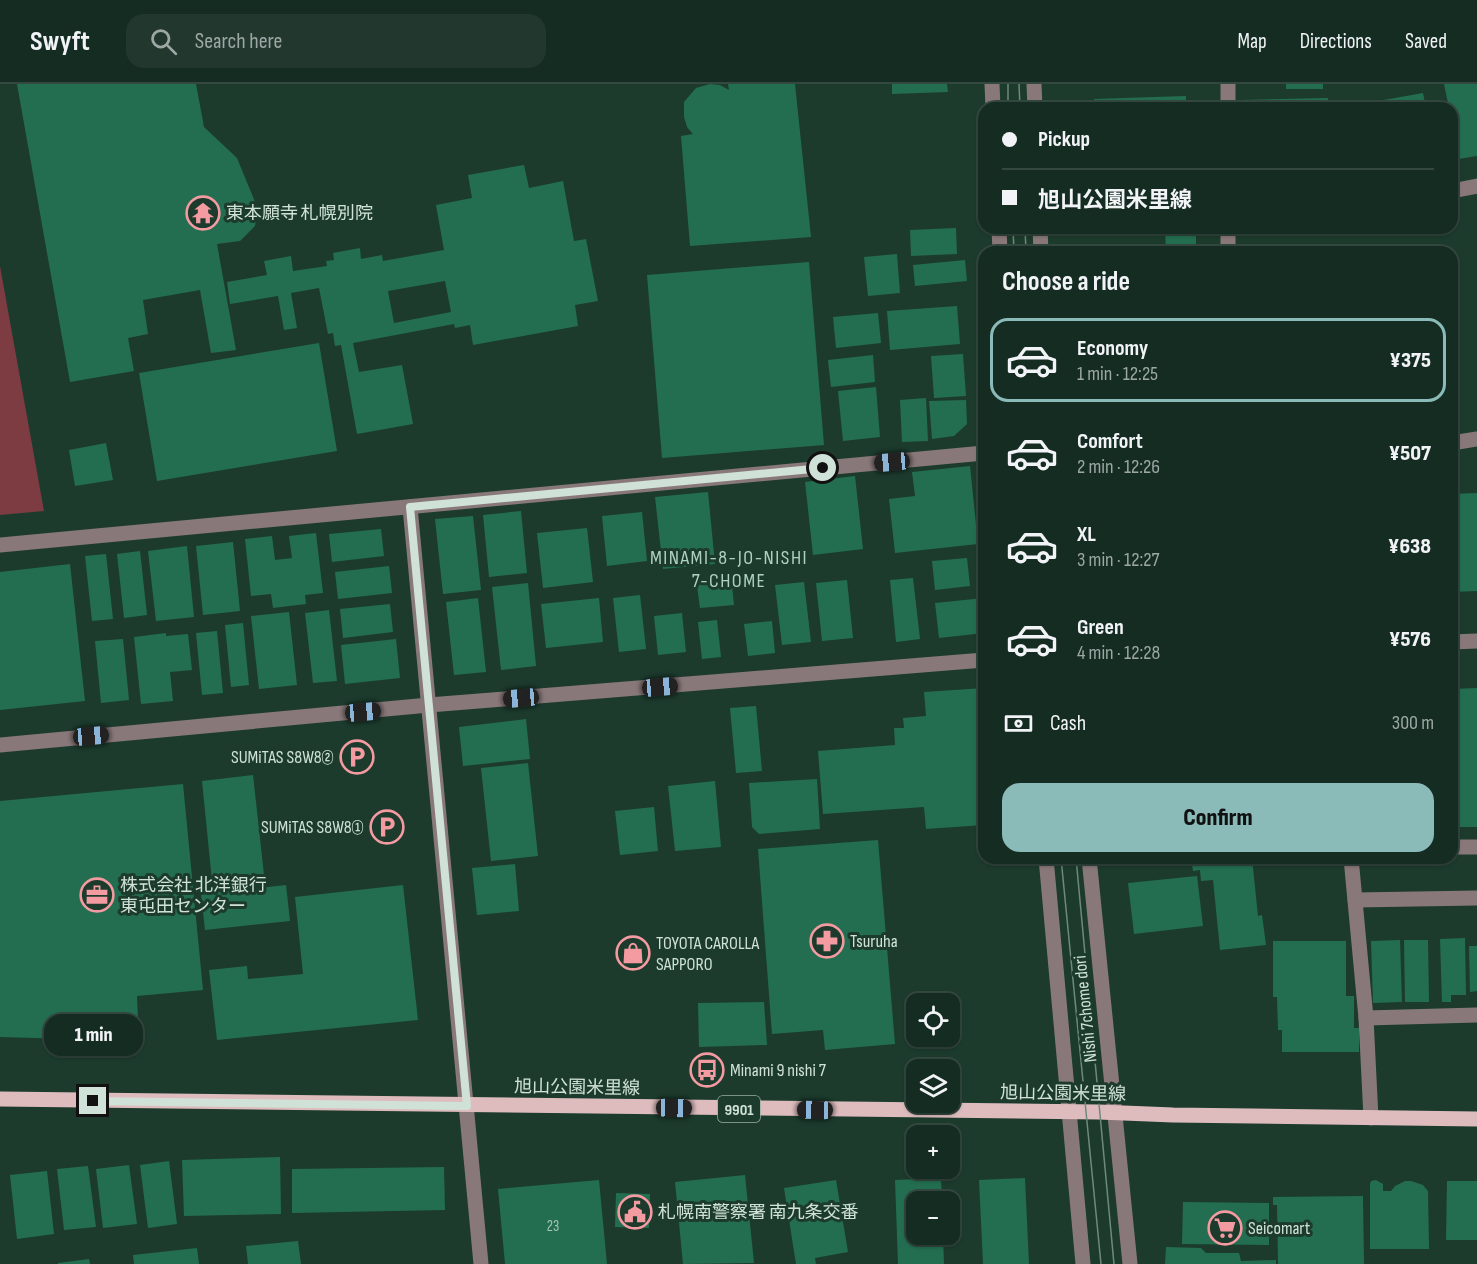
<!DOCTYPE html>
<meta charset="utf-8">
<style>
:root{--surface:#152c22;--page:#22382f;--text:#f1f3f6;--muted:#9da7a5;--line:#344840;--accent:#8bbbb9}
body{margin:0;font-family:"Sofia Sans Condensed","Noto Sans JP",sans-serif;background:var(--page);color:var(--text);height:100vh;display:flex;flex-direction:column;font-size:22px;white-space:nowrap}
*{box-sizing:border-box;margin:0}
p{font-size:20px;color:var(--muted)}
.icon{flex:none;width:33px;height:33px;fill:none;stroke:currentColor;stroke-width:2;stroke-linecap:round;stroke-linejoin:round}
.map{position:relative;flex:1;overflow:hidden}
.sheet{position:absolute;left:978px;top:162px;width:480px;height:618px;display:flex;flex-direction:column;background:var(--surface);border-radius:18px;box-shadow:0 2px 4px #0004,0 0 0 2px var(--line)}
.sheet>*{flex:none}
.hud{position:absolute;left:978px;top:18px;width:480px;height:132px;border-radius:18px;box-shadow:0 2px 4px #0004,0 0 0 2px var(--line);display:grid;align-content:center;height:132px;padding:0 24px;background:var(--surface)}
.fabs{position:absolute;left:906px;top:909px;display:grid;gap:12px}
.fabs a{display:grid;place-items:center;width:54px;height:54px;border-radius:12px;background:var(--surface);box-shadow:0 2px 4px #0004,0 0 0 2px var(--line);font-size:30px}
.end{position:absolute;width:27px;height:27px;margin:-14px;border:8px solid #d0e2d8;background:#111;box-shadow:0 0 0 3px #111}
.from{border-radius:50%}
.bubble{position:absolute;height:42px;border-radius:18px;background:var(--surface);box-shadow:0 2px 4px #0004,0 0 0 2px var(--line);font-size:20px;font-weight:800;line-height:42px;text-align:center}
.car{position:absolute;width:18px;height:36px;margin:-18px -9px;border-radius:8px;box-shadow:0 0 4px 2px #0007;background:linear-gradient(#222 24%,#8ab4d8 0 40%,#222 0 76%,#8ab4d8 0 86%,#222 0)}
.hud b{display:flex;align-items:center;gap:21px;height:57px;font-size:22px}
.hud b+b{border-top:2px solid var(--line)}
.hud i{width:15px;height:15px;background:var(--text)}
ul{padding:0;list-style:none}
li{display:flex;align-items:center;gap:18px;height:84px;margin:0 12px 9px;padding:0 12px;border:3px solid transparent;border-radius:18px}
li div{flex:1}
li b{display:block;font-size:22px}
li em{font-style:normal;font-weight:800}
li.current{border-color:var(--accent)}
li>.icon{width:54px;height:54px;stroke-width:1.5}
h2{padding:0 24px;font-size:27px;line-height:72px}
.pay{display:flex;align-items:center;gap:15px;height:66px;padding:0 24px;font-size:22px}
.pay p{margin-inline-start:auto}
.cta{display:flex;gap:12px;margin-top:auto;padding:12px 24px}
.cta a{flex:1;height:69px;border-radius:18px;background:var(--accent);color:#111;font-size:24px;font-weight:800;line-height:69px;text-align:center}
header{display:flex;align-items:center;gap:36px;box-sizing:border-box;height:84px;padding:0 30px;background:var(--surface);border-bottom:2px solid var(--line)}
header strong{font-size:28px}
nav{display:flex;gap:33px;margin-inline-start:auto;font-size:21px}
.search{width:420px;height:54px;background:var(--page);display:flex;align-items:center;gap:15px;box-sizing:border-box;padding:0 21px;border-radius:18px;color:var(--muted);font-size:22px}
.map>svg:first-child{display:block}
.green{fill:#7d3b42}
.building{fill:#236e50;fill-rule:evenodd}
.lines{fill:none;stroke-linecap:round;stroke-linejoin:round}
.minor{stroke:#897879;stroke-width:15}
.major{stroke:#debcbe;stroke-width:15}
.tram{stroke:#70897d;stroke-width:1.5}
.route{stroke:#d0e2d8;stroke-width:8}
.labels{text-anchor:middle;stroke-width:6;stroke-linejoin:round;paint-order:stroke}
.number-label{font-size:15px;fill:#a5c5b6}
.shield{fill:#1c3b2d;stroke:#9ab0a5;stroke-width:1.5}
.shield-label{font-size:16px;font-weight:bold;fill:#d0e2d8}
.poi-label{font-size:18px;fill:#d0e2d8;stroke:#1c3b2d;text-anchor:start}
.street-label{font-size:18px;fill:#d0e2d8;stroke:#1c3b2d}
.neighbourhood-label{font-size:20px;letter-spacing:1.5px;fill:#afd2c0;stroke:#1c3b2d}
</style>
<header>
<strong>Swyft</strong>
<div class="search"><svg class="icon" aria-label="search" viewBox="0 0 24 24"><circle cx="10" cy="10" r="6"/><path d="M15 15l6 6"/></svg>Search here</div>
<nav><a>Map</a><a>Directions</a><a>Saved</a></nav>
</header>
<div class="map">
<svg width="1477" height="1180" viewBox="0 0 1477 1180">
<rect width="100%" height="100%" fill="#1c3b2d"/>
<polygon class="green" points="0,182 44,427 0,431"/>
<g class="building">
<polygon points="17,0 196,0 204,43 237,74 258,125 255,142 240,157 217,160 236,266 211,269 200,206 143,216 148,250 128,254 134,287 70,298"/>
<polygon points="710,0 720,1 729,6 728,0 795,0 811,153 690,162 681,52 693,50 687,43 684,33 684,18 696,4"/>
<polygon points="892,0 947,0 948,8 892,10"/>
<rect x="1286" y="0" width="37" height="5"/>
<polygon points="1444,0 1477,0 1477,72 1452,76 1452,24 1449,24"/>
<polygon points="1423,9 1426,24 1350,24 1350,22"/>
<polygon points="1186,12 1186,24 1095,24 1094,15"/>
<polygon points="1328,14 1328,24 1240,24 1240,16"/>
<path d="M524,81l5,23 34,-7 11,60 12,-2 12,62 -23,4 3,21 -105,19 -3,-20 -15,3 -1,-4 -101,19 6,29 43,-7 11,59 -56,10 -16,-89 -6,1 -2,-13 -5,1 -9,-46 -28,5 6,35 -13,2 -6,-34 -48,8 -3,-22 40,-7 -3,-14 27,-5 2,15 34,-5 -1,-5 8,-1 -1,-7 27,-5 1,11 21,-4 1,6 61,-11 -8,-45 36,-7 -4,-23zM445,197l6,31 -57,11 -6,-32z"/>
<polygon points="956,144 957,170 911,172 910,146"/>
<polygon points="1165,144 1196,144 1196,168 1166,168"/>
<polygon points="897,170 900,209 868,212 864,173"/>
<polygon points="965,176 967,197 915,202 913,181"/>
<polygon points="809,178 824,361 662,374 647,191"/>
<polygon points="957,222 960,260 890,266 887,227"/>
<polygon points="878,229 881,259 836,264 833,233"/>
<polygon points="319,259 337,367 157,397 139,289"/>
<polygon points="963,270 966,312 934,314 931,272"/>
<polygon points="873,271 875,298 831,303 828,276"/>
<polygon points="876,303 880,353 843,357 838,307"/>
<polygon points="926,314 928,357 902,358 900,316"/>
<polygon points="966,316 967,340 954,352 932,355 929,317"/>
<polygon points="106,359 113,396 75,402 69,366"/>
<polygon points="970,382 978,460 895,469 889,415 915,412 912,388"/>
<polygon points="855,392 863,465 813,471 805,398"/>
<polygon points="708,408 715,480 663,485 655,413"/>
<polygon points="1477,409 1477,507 1452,508 1452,410"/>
<polygon points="521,427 527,489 489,493 483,431"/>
<polygon points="642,428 647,477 607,482 602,432"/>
<polygon points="473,432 481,506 443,510 435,435"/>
<polygon points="587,444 593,498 543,504 537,449"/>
<polygon points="381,445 384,472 332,478 329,450"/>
<polygon points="316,449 323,509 305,511 306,520 273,524 271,510 251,512 245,455 272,452 275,476 292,474 289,452"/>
<polygon points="233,458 240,527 203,531 196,462"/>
<polygon points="187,462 194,533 156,537 148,467"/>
<polygon points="140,467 147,531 124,534 117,470"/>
<polygon points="106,470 113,535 92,537 85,472"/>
<polygon points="967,474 970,502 935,506 932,477"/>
<polygon points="70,480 85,617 0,626 0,488"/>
<polygon points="389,482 392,509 338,515 335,488"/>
<polygon points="731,492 734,521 700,524 696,495"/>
<polygon points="913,494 920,555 896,558 890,496"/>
<polygon points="847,496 853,554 822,557 816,499"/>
<polygon points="804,498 811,558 782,561 775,501"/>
<polygon points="528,499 536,582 501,586 492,503"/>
<polygon points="640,511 646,565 619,568 613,514"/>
<polygon points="478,514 486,588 454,591 446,518"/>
<polygon points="599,514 603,558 546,564 541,520"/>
<polygon points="984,514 984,549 939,554 935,519"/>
<polygon points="390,520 393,548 343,554 340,525"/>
<polygon points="329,526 337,597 313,599 305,529"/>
<polygon points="289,528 297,601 259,605 251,532"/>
<polygon points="682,529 686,568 658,571 654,532"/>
<polygon points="717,536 721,573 702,575 698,538"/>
<polygon points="772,537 775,569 748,572 744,540"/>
<polygon points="243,539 249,601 231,603 225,541"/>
<polygon points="217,547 223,609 202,611 196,549"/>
<polygon points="166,549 166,552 188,550 192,586 170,588 173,617 141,620 134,553"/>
<polygon points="123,555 129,616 101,619 95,557"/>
<polygon points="396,555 400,594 345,600 341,561"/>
<polygon points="984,604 984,741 926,745 924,723 823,730 818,667 895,661 894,644 904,644 903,634 926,632 924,608"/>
<polygon points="1477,604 1477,743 1452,743 1452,605"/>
<polygon points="756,622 762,687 736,689 730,624"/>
<polygon points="526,635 530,675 463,682 459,643"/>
<polygon points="528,679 538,772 491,777 481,684"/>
<polygon points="253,691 264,791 212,797 202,697"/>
<polygon points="817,695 820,745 759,750 752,743 749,699"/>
<polygon points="715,697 721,763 675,767 668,702"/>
<polygon points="183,700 203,906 137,912 139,957 0,953 0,717"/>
<polygon points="654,723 658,767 620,771 615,727"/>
<polygon points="878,756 895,960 825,966 823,946 772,950 758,765"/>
<polygon points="1191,774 1252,774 1258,832 1262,831 1266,861 1220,866 1213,796 1201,797 1200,786 1193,787"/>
<polygon points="515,780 519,827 477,831 472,784"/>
<polygon points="1197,792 1203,842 1134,850 1128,799"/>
<polygon points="286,801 290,837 205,846 201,810"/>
<polygon points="403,801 418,936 217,956 209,886 247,882 248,895 303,890 295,813"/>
<polygon points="1465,854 1466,911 1451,911 1451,918 1442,918 1440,855"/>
<polygon points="1400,856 1402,918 1373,919 1371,857"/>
<polygon points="1404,856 1428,856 1429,918 1405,918"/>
<polygon points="1273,857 1346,857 1346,912 1354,912 1354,944 1359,944 1359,968 1282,968 1282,946 1278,946 1277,913 1273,913"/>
<polygon points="1469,862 1477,862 1477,907 1470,908"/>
<polygon points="764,918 767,961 699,963 698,919"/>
<polygon points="280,1073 281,1130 184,1132 182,1076"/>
<polygon points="169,1077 177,1140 148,1144 140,1081"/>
<polygon points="129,1081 137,1140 103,1144 96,1085"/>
<polygon points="88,1082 96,1143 64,1146 57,1085"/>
<polygon points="444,1083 445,1126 292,1129 292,1085"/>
<polygon points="47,1087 54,1150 17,1155 10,1091"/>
<polygon points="745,1091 754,1179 683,1180 675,1098"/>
<polygon points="941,1094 942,1118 916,1118 916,1150 943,1150 944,1180 898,1180 895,1096"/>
<polygon points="1025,1094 1029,1180 983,1180 979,1096"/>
<polygon points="599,1096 607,1180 505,1180 498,1105"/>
<polygon points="836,1096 848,1168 815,1174 816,1180 796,1180 784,1104"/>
<polygon points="1376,1096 1383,1100 1383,1107 1391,1107 1395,1102 1405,1097 1411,1097 1423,1101 1428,1107 1429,1165 1370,1165 1370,1100 1371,1097"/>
<polygon points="1447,1097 1477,1097 1477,1156 1446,1156"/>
<polygon points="616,1109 650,1110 649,1144 615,1143"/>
<polygon points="1363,1112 1364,1180 1278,1180 1277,1121 1273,1121 1273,1113"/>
<polygon points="1183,1118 1269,1119 1269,1161 1182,1160"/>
<polygon points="298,1157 301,1180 248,1180 246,1162"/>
<polygon points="1166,1163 1201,1164 1206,1169 1239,1169 1241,1177 1276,1176 1276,1180 1165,1180"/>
<polygon points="197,1164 199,1180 134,1180 133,1171"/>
<polygon points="89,1175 90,1180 58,1180 58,1179"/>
</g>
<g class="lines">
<g class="minor">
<polyline points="992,0 993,24"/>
<polyline points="1034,0 1035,24"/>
<polyline points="1228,0 1228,24"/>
<polyline points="1452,107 1477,102"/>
<polyline points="999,144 1000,168"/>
<polyline points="1040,144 1041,168"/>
<polyline points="1228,168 1228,144"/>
<polyline points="1452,359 1477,355"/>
<polyline points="410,423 481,1180"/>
<polyline points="0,461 984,369"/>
<polyline points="1452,558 1477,557"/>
<polyline points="0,661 429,621 984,576"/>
<polyline points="1452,763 1477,763"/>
<polyline points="1046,774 1083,1180"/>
<polyline points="1089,774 1130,1180"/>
<polyline points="1351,774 1366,934 1371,1034"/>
<polyline points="1355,816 1477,814"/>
<polyline points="1366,934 1477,931"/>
</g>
<polyline class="major" points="0,1015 1099,1028 1173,1031 1477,1035"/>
<g class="tram">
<polyline points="1008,0 1008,24"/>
<polyline points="1019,0 1020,24"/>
<polyline points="1013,144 1014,168"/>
<polyline points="1025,144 1026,168"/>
<polyline points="1061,774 1101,1180"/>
<polyline points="1076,774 1114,1180"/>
</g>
</g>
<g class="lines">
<polyline class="route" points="93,1017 467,1022 410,423 823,384"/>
</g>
<defs>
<g id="temple-ring" transform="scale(1.725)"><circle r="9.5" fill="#1c3b2d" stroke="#f49aa1" stroke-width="1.5"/><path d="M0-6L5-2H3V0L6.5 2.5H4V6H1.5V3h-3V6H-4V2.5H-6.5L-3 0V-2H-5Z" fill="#f49aa1"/></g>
<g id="parking-ring" transform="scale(1.725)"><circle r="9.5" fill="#1c3b2d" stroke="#f49aa1" stroke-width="1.5"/><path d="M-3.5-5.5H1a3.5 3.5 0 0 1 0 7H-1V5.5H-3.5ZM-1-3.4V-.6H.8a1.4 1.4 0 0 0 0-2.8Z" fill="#f49aa1"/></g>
<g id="office-ring" transform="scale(1.725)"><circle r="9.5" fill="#1c3b2d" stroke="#f49aa1" stroke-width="1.5"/><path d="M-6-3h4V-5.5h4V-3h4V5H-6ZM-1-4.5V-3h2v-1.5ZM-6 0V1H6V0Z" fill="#f49aa1"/></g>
<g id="pharmacy-ring" transform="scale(1.725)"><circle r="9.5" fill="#1c3b2d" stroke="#f49aa1" stroke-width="1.5"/><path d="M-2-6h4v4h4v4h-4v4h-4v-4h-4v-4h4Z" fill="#f49aa1"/></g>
<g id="shop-ring" transform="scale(1.725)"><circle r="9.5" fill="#1c3b2d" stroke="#f49aa1" stroke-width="1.5"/><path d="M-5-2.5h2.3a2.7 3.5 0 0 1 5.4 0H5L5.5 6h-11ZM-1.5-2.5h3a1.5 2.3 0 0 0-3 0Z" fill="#f49aa1"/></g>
<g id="bus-ring" transform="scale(1.725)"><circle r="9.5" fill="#1c3b2d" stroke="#f49aa1" stroke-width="1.5"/><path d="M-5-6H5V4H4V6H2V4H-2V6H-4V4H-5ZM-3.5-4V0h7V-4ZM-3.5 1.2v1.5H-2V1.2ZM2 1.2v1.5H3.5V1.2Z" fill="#f49aa1"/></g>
<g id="civic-ring" transform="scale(1.725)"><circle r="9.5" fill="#1c3b2d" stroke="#f49aa1" stroke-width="1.5"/><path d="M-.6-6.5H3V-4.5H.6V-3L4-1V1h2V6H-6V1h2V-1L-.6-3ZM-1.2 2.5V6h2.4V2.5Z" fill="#f49aa1"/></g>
<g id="supermarket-ring" transform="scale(1.725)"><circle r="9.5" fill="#1c3b2d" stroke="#f49aa1" stroke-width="1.5"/><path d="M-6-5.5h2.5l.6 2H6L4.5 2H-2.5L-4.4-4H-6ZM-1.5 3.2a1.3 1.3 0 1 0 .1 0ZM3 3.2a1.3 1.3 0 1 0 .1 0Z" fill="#f49aa1"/></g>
</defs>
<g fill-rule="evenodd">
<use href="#temple-ring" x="203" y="129"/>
<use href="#parking-ring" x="357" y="673"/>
<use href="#parking-ring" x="387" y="743"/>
<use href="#office-ring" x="97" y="811"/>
<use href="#pharmacy-ring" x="827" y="857"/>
<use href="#shop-ring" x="633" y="869"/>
<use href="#bus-ring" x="707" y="986"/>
<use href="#civic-ring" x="635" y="1128"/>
<use href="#supermarket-ring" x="1225" y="1144"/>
</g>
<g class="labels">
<g class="number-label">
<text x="553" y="1147">23</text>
</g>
<rect class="shield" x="718" y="1012" width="42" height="26" rx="4.5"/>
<g class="shield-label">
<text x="739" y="1031">9901</text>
</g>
<g class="poi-label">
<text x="226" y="135">東本願寺 札幌別院</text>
<text x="334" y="679" text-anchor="end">SUMiTAS S8W8②</text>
<text x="364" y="749" text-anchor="end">SUMiTAS S8W8①</text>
<text x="120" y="807">株式会社 北洋銀行<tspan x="120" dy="21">東屯田センター</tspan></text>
<text x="850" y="863">Tsuruha</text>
<text x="656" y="865">TOYOTA CAROLLA<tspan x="656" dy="21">SAPPORO</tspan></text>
<text x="730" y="992">Minami 9 nishi 7</text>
<text x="658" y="1134">札幌南警察署 南九条交番</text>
<text x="1248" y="1150">Seicomart</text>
</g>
<g class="street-label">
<text transform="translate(1085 925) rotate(-96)" y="6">Nishi 7chome dori</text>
<text transform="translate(577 1003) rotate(1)" y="6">旭山公園米里線</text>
<text transform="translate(1063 1009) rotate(1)" y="6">旭山公園米里線</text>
</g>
<g class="neighbourhood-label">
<text x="729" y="480">MINAMI-8-JO-NISHI<tspan x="729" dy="23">7-CHOME</tspan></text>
</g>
</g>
</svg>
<div class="fabs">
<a><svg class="icon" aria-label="locate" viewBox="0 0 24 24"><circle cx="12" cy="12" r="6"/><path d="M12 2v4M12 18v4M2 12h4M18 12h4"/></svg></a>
<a><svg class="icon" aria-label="layers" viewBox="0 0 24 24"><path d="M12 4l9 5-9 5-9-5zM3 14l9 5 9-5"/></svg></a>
<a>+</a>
<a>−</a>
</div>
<i class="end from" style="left:823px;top:384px"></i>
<i class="end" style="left:93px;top:1017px"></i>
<div class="bubble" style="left:44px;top:930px;width:99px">1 min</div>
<i class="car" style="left:892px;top:378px;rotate:265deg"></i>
<i class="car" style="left:660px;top:603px;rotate:85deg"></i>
<i class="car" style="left:521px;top:614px;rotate:265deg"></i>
<i class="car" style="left:363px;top:628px;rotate:85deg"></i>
<i class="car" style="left:91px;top:652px;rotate:85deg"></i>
<i class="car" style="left:674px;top:1024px;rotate:91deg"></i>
<i class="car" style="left:815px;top:1026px;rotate:271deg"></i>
<div class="hud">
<b><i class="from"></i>Pickup</b>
<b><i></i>旭山公園米里線</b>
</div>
<section class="sheet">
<h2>Choose a ride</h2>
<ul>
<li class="current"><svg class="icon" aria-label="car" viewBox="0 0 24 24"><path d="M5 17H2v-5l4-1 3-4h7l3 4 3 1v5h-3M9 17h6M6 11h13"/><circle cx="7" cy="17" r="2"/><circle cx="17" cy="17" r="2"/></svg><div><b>Economy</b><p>1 min · 12:25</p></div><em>¥375</em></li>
<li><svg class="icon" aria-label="car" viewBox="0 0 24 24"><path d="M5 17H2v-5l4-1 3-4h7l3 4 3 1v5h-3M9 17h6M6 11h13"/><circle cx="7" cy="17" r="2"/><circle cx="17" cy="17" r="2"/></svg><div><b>Comfort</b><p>2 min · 12:26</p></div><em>¥507</em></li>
<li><svg class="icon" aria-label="car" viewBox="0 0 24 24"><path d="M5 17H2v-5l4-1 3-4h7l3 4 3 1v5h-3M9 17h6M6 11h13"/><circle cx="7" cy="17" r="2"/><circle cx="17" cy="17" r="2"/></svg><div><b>XL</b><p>3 min · 12:27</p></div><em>¥638</em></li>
<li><svg class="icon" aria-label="car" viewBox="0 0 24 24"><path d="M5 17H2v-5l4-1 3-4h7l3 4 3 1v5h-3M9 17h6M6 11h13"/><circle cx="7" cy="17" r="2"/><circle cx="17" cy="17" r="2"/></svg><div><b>Green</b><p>4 min · 12:28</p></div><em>¥576</em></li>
</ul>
<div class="pay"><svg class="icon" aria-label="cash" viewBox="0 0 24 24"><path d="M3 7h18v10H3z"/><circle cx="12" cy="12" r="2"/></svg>Cash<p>300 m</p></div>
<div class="cta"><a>Confirm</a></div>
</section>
</div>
